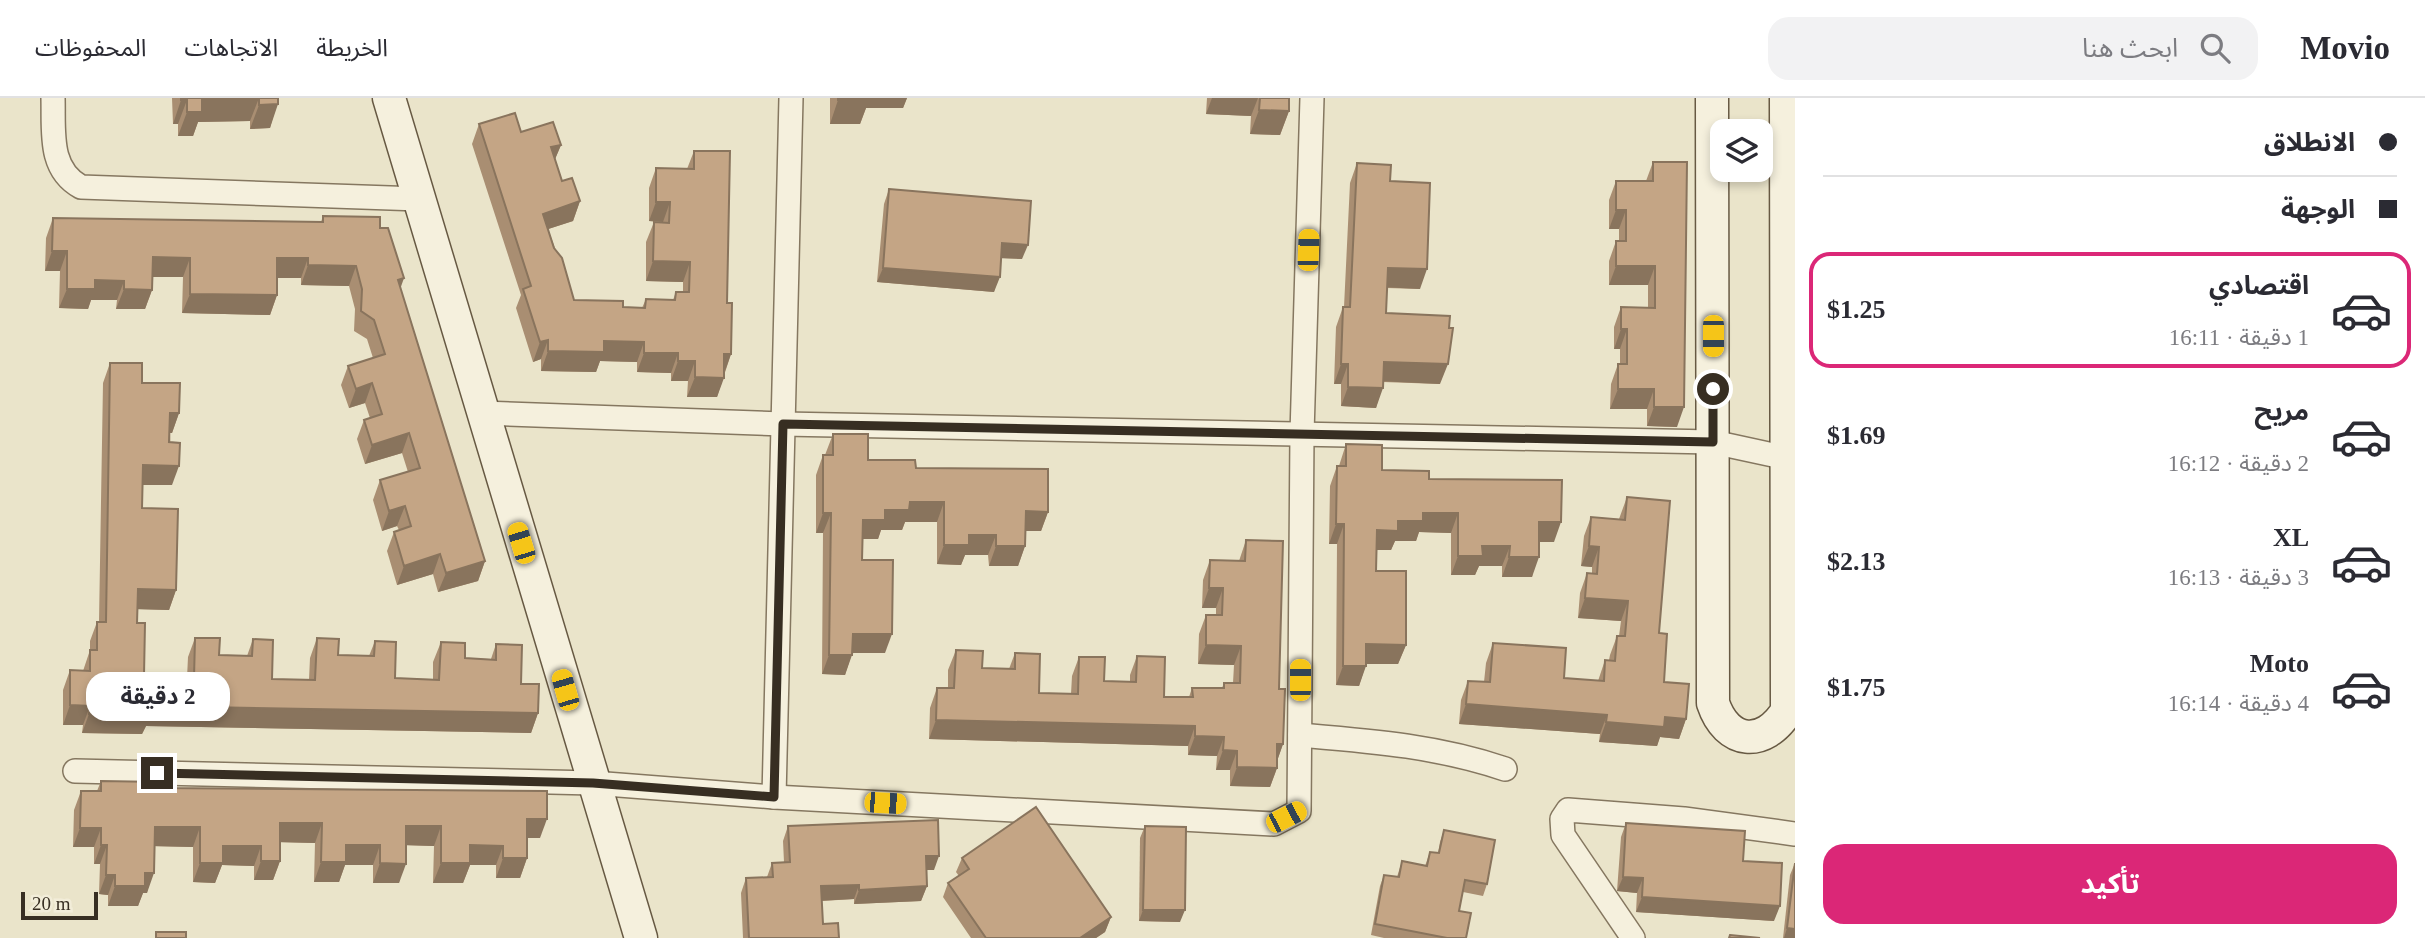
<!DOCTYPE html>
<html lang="ar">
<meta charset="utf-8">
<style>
:root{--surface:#fff;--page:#f2f2f3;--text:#2b2b33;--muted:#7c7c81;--line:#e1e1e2;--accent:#db2777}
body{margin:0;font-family:"Times New Roman","Noto Sans Arabic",serif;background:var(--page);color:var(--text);direction:rtl;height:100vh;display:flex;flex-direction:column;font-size:26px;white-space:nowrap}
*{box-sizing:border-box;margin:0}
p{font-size:23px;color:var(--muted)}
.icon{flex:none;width:38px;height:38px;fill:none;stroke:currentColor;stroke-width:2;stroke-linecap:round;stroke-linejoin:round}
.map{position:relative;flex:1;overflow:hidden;direction:ltr}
.details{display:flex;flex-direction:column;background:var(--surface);width:630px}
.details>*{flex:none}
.guide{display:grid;align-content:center;height:154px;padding:0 28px;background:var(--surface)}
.fabs{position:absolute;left:1710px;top:21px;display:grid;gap:14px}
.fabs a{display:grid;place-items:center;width:63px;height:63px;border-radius:14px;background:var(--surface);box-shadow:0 4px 10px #0003;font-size:35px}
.scale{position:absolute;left:21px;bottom:18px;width:77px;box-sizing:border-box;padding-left:7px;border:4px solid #372e22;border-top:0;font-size:19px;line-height:24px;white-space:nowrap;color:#372e22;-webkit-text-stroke:5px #f2edd9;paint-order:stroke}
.end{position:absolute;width:32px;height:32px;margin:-16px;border:9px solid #372e22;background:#fff;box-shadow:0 0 0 4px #fff}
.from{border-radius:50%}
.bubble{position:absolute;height:49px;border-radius:21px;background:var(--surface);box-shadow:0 4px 10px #0003;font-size:23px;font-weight:700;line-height:49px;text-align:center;direction:rtl}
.car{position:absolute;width:21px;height:42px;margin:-21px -10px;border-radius:9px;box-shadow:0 0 5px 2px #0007;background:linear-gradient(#f5c518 24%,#345 0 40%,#f5c518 0 76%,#345 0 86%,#f5c518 0)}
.guide b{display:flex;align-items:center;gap:24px;height:66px;font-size:26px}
.guide b+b{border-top:2px solid var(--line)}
.guide i{width:18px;height:18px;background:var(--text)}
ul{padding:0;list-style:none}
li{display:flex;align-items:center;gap:21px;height:116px;margin:0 14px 10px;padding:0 14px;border:4px solid transparent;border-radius:21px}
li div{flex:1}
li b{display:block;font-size:26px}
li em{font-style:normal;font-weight:700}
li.on{border-color:var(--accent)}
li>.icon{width:63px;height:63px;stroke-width:1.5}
.action{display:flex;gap:14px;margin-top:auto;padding:14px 28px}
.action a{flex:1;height:80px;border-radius:21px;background:var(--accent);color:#fff;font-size:28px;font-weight:700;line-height:80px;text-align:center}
header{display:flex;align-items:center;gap:42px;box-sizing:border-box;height:98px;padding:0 35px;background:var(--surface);border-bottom:2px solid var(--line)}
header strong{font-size:33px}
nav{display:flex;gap:38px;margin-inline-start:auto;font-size:24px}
.search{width:490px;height:63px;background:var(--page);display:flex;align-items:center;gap:18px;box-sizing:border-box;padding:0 24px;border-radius:21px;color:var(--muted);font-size:26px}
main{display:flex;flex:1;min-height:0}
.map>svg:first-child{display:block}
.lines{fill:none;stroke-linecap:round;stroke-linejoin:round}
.street-casing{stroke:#857760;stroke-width:26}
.secondary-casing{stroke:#675943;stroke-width:35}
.street{stroke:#f5f0dd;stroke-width:23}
.secondary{stroke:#f5f0dd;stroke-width:32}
.wall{fill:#a98e72}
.shaded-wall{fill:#89745d}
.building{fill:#c4a585;stroke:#89745d;stroke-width:2}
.route{stroke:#372e22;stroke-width:9}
</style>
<header>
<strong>Movio</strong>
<div class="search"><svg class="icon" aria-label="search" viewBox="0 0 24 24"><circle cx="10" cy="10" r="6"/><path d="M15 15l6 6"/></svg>ابحث هنا</div>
<nav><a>الخريطة</a><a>الاتجاهات</a><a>المحفوظات</a></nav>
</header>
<main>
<section class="details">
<div class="guide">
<b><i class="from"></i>الانطلاق</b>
<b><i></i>الوجهة</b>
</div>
<ul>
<li class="on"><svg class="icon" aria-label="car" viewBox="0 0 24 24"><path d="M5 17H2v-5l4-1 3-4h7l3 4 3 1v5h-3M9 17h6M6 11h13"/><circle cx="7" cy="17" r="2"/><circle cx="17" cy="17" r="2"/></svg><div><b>اقتصادي</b><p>1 دقيقة · 16:11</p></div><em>$1.25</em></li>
<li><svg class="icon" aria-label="car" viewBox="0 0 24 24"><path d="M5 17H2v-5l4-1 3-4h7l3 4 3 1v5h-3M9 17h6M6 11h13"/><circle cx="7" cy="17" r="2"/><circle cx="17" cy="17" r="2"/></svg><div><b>مريح</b><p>2 دقيقة · 16:12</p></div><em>$1.69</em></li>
<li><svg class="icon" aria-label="car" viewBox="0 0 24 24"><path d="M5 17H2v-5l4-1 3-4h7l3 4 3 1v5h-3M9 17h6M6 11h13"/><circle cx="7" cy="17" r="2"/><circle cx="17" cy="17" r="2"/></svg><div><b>XL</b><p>3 دقيقة · 16:13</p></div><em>$2.13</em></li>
<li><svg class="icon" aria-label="car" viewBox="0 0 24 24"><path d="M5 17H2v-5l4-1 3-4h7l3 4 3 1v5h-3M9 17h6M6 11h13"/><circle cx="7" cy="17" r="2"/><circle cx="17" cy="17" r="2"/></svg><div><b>Moto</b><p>4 دقيقة · 16:14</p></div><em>$1.75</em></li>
</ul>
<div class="action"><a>تأكيد</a></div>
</section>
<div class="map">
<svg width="1795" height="840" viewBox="0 0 1795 840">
<rect width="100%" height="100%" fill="#eae4ca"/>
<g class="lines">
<g class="street-casing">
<g id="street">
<path d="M53,0c1,33 -5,71 28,89l338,12"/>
<polyline points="482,315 783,326 1713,344 1787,360"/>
<path d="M1300,637c70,6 137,11 205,34"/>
<polyline points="75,673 593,685 774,699 1274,726 1299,713 1302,336 1312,0"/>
<polyline points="774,699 791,0"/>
<polyline points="1633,840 1563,737 1562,721 1568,712 1684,721 1795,736"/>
</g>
</g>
<g class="secondary-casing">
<g id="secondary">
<polyline points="389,0 641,840"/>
<path d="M1712,0l1,605c14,42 51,45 74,8l-1,-613"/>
</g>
</g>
<use href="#street" class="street"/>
<use href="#secondary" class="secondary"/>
</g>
<g class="wall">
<polygon points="172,0 278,0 270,30 250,31 250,23 198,24 193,38 178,38 178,26 173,26"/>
<polygon points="830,0 907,0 903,10 866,10 860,26 830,26"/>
<polygon points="1207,0 1289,0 1289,13 1280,37 1250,36 1251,18 1206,16"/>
<polygon points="479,26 521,34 561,47 555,61 562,83 580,103 573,123 548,131 574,202 623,209 642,210 646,201 673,202 676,194 683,194 683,184 646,183 646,144 654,124 663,124 649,123 649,90 656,70 687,71 694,53 727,205 731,256 717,299 687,299 688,283 671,283 671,275 637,274 637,264 600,263 596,274 541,273 541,261 533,264 516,210 521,197 472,46"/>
<polygon points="1653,64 1677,329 1647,328 1647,311 1610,311 1611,286 1618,266 1620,266 1620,251 1614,251 1614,229 1621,209 1648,210 1648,187 1609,187 1609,163 1616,143 1619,143 1619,131 1609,131 1609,102 1616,83 1646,83"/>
<polygon points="1357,65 1390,83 1420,191 1387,190 1386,215 1440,286 1383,284 1376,310 1341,308 1341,286 1334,286 1336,229 1343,209 1344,209 1350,85"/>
<polygon points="889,91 1022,161 1001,160 994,194 877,184 884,106"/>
<polygon points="323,118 380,130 400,190 485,463 478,483 438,494 433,476 397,487 387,453 394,434 399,432 397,428 382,433 373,402 380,382 408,374 402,355 365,366 357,341 364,322 370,320 365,305 349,310 341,287 348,268 373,260 367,241 354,233 355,211 349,188 301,187 301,180 277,180 277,197 270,217 182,215 183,179 152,179 152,192 145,211 116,211 117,202 91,202 88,211 59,210 60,173 45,173 46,140 53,120 321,124"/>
<polygon points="110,265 142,285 179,315 172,335 170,335 172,387 142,387 142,410 176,492 169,512 138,511 137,525 144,578 187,580 188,559 195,540 219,557 247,558 253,541 272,581 309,582 310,560 317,540 338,557 369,558 375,543 395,580 433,581 433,564 441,544 465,560 491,561 496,546 538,615 531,635 146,628 142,636 82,635 83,627 63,627 63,592 70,572 83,573 90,552 90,543 97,524 99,524 103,285"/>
<polygon points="833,336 868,362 916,370 1048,414 1041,433 1025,433 1025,448 1018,468 989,468 988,457 965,457 961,467 937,466 937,424 905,424 902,432 881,432 878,441 863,441 862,462 885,555 852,555 845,577 822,576 823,435 816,435 816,377 823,357 825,357"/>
<polygon points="1346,346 1382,372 1429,381 1554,444 1539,444 1532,479 1502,479 1502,468 1479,468 1475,477 1451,477 1451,435 1419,434 1416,443 1395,443 1391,452 1376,452 1376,473 1406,547 1398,566 1366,566 1359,588 1336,587 1337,446 1329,446 1330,388 1337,368 1339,368"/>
<polygon points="1627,399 1659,535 1664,584 1686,621 1679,641 1660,639 1657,648 1599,644 1600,636 1459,626 1461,602 1468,583 1484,584 1486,565 1493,545 1564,580 1598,583 1605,562 1609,562 1610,557 1617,538 1619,538 1621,523 1578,520 1580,495 1587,475 1592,476 1592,469 1581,468 1584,438 1591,419 1619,421"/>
<polygon points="1246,442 1279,591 1283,646 1277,663 1277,670 1270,689 1230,688 1230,672 1216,672 1217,658 1188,657 1188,648 929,641 930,610 937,590 948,590 948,572 956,552 982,570 1009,571 1015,555 1039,595 1071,596 1072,578 1079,559 1104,583 1130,583 1130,577 1137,558 1164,599 1189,599 1192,590 1222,590 1224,585 1233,585 1234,567 1198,566 1199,536 1206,517 1216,517 1216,510 1202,510 1203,482 1210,462 1239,463"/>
<polygon points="101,683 161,690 540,740 527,740 527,760 520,780 496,780 496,767 470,767 463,785 433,785 434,748 406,747 399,785 373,785 373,767 345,767 339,784 314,784 315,745 280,744 280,763 273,782 254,782 254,768 222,767 215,785 193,784 193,749 154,748 147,795 143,795 138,808 108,808 108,797 99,796 100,766 94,766 94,749 73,749 74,712 81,693 97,693"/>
<polygon points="1626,725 1743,763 1774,823 1636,814 1637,795 1617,793 1621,739"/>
<polygon points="788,728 934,772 926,772 927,788 921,803 854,806 854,801 822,803 823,826 839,840 743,840 741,795 746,780 767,779 772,765 784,764 783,743"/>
<polygon points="1145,728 1180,824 1139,823 1140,740"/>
<polygon points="1444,732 1487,786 1483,798 1463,794 1459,813 1466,840 1384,840 1371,837 1380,788 1384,777 1397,779 1402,763 1425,768 1430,754 1438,755 1440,744"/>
<polygon points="962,760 1111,819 1105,834 1096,840 971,840 943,799 948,785 959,778 956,774"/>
<polygon points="1795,765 1795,840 1783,840 1790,777"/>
</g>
<g class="shaded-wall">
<polygon points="202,0 259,0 250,23 198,24 193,38 178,38 187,14"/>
<polygon points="864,0 907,0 903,10 866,10 860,26 830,26 838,2"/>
<polygon points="1212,0 1258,0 1251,18 1206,16"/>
<polygon points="181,2 187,2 178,26 173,26"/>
<polygon points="278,6 270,30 250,31 259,7"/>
<polygon points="1259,12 1289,13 1280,37 1250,36"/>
<polygon points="561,47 553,66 551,49"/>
<polygon points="580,103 573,123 536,135 543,116"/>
<polygon points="656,104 670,104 663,124 649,123"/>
<polygon points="1616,112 1626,112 1619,131 1609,131"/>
<polygon points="1002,145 1028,147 1022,161 997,160"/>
<polygon points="52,153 67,153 60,173 45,173"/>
<polygon points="153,159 190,160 183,179 146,179"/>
<polygon points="277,160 308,160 301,180 270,180"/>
<polygon points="653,163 690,164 683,184 646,183"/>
<polygon points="308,167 356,168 349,188 301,187"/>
<polygon points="1616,168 1655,168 1648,187 1609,187"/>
<polygon points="883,170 1000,179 994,194 877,184"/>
<polygon points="1388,170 1427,171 1420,191 1381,189"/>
<polygon points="404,180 397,200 398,182"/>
<polygon points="95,182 124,183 117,202 91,202 88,211 59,210 67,191"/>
<polygon points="124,191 152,192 145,211 116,211"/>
<polygon points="190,196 277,197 270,217 182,215"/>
<polygon points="1621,231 1627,231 1620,251 1614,251"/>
<polygon points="548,242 541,261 533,264 540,244"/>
<polygon points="604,243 644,244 637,264 600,263 596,274 541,273 548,253"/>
<polygon points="644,255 678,255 671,275 637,274"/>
<polygon points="724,256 731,256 724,276"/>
<polygon points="678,263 695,263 688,283 671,283"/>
<polygon points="1384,264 1448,266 1440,286 1377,283"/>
<polygon points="1341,266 1348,266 1341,286 1334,286"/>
<polygon points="695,279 724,280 717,299 687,299"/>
<polygon points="372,285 365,305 349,310 356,291"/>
<polygon points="1348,289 1383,290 1376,310 1341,308"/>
<polygon points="1618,291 1654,291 1647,311 1610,311"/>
<polygon points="1654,309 1684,309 1677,329 1647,328"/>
<polygon points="170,315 179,315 172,335 163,334"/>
<polygon points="409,335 402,355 365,366 372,347"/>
<polygon points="143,367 179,368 172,387 136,387"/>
<polygon points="910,404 944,404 937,424 905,424 902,432 881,432 878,441 856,441 863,422 885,412"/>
<polygon points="405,408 397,428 382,433 389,413"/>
<polygon points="1026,413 1048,414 1041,433 1018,433"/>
<polygon points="823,415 831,415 823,435 816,435"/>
<polygon points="1423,415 1458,415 1451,435 1419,434 1416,443 1395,443 1391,452 1369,452 1377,432 1398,423"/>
<polygon points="1539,424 1561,424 1554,444 1532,444"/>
<polygon points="1336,426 1344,426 1337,446 1329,446"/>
<polygon points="969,437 996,437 988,457 965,457 961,467 937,466 944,447"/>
<polygon points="996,448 1025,448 1018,468 989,468"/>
<polygon points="1482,448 1510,448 1502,468 1479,468 1475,477 1451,477 1458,458"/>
<polygon points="1589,448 1599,449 1592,469 1581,468"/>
<polygon points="440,456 433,476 397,487 404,468"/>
<polygon points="1509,459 1539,459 1532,479 1502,479"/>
<polygon points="485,463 478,483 438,494 446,475"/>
<polygon points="1209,490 1223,490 1216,510 1202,510"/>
<polygon points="138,491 176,492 169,512 131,511"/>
<polygon points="1585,500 1628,503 1621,523 1578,520"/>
<polygon points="853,536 892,536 885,555 845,555"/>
<polygon points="1366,546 1406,547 1398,566 1359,566"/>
<polygon points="1206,547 1241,548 1234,567 1198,566"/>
<polygon points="829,557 852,557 845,577 822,576"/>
<polygon points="1343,568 1366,568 1359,588 1336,587"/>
<polygon points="1466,606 1607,617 1600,636 1459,626"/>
<polygon points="70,607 90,608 83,627 63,627"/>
<polygon points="150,608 538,615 531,635 146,628 142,636 82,635 89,616"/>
<polygon points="1665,619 1686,621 1679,641 1660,639 1657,648 1599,644 1606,624"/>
<polygon points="936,622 1195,628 1188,648 929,641"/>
<polygon points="1195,638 1224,639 1217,658 1188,657"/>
<polygon points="1277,646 1283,646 1276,666"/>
<polygon points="1223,652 1237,653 1230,672 1216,672"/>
<polygon points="1237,669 1277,670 1270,689 1230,688"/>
<polygon points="527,721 547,721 540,740 520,740"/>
<polygon points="280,725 322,725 315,745 273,744"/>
<polygon points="406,728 441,728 434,748 399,747"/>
<polygon points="155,729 200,729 193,749 148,748"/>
<polygon points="80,730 101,730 94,749 73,749"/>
<polygon points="101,747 107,747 100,766 94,766"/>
<polygon points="346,747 380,747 373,767 345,767 339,784 314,784 321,764"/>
<polygon points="470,747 503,748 496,767 470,767 463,785 433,785 441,765"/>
<polygon points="223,748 261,748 254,768 222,767 215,785 193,784 200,765"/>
<polygon points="926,758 939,758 934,772 920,772"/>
<polygon points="503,760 527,760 520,780 496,780"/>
<polygon points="261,763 280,763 273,782 254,782"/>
<polygon points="380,765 406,766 399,785 373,785"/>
<polygon points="145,775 154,775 147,795 143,795 138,808 108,808 115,788"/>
<polygon points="106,777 115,777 108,797 99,796"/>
<polygon points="1623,779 1643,780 1637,795 1617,793"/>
<polygon points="859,787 854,801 816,803 821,788"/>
<polygon points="927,788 921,803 854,806 859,792"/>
<polygon points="1642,799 1780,808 1774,823 1636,814"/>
<polygon points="1143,812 1185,812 1180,824 1139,823"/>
<polygon points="1111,819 1105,834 1096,840 1080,840"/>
<polygon points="1787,830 1795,831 1795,840 1784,840"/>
</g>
<g class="building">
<polygon points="181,0 209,0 202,0 202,14 187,14 187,2 181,2"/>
<polygon points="259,0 278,0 278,6 259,7"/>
<rect x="838" y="0" width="31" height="2"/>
<polygon points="1260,0 1289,0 1289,13 1259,12"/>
<polygon points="515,15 521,34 553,24 561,47 551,49 562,83 572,80 580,103 543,116 554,150 562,160 574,202 623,203 623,209 645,210 646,201 675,202 676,194 689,194 690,164 653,163 654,124 669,125 670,104 656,104 656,70 694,71 694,53 730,53 727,205 732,205 731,256 724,256 724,280 695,279 695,263 678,263 678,255 644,255 644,244 604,243 604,254 548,253 548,242 540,244 523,191 531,188 479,26"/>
<polygon points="1653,64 1687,64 1684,309 1654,309 1654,291 1618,291 1618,266 1627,266 1627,231 1621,231 1621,209 1655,210 1655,168 1616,168 1616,143 1626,143 1626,112 1616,112 1616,83 1653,83"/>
<polygon points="1357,65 1391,67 1390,83 1430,85 1427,171 1388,170 1386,215 1450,218 1449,230 1453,230 1448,266 1384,264 1383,290 1348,289 1348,266 1341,266 1343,209 1350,209"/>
<polygon points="889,91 1031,103 1028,147 1002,145 1000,179 883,170"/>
<polygon points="323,118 380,119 380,130 388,130 404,180 398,182 485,463 446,475 440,456 404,468 394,434 411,428 405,408 389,413 380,382 420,370 409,335 372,347 364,322 382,316 372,285 356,291 348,268 385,256 374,222 361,213 362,191 356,168 308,167 308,160 277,160 277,197 190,196 190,160 153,159 152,192 124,191 124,183 95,182 95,191 67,191 67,153 52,153 53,120 323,124"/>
<polygon points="110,265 142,265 142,285 180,285 179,315 170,315 169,344 180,345 179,368 143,367 142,410 178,411 176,492 138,491 137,525 145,525 144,578 194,580 195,540 220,540 219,557 252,558 253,541 273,542 272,581 315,582 317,540 339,541 338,557 374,558 375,543 396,544 395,580 439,582 441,544 465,545 465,560 496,562 496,546 522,547 521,586 539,586 538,615 150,608 150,617 89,616 90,608 70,607 70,572 90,573 90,552 97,552 97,524 106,524"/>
<polygon points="833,336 868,336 868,362 915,362 916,370 1048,371 1048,414 1026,413 1025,448 996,448 996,437 969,437 969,447 944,447 944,404 910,404 909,412 885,412 885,422 863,422 862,462 893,462 892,536 853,536 852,557 829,557 831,415 823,415 823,357 833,357"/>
<polygon points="1346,346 1382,347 1382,372 1429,373 1429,381 1562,382 1561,424 1539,424 1539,459 1509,459 1510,448 1482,448 1483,458 1458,458 1458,415 1423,415 1423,423 1398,423 1398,433 1377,432 1376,473 1406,473 1406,547 1366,546 1366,568 1343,568 1344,426 1336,426 1337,368 1346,368"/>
<polygon points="1627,399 1670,403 1659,535 1667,536 1664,584 1689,586 1686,621 1665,619 1664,629 1606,624 1607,617 1466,606 1468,583 1490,584 1493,545 1566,550 1564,580 1604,583 1605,562 1615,563 1617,538 1625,538 1628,503 1585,500 1587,475 1597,476 1599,449 1589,448 1591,419 1625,422"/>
<polygon points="1246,442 1283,443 1279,591 1285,591 1283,646 1277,646 1277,670 1237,669 1237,653 1223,652 1224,639 1195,638 1195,628 936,622 937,590 954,590 956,552 983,553 982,570 1015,571 1015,555 1040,556 1039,595 1078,596 1079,559 1105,559 1104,583 1136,584 1137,558 1165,559 1164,599 1193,599 1192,590 1224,590 1224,585 1240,585 1241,548 1206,547 1206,517 1222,517 1223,490 1209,490 1210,462 1245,463"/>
<polygon points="101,683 161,684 161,690 547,693 547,721 527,721 527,760 503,760 503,748 470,747 470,765 441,765 441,728 406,728 406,766 380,765 380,747 346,747 346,764 321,764 322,725 280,725 280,763 261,763 261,748 223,748 223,765 200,765 200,729 155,729 154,775 145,775 145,788 115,788 115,777 106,777 107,747 101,747 101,730 80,730 81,693 101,693"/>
<polygon points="1036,709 1111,819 1080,840 986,840 948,785 969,771 962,760"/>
<polygon points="938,722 939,758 926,758 927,788 859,792 859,787 821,788 823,826 838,825 839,840 749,840 746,780 773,779 772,765 790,764 788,728"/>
<polygon points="1626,725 1745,733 1743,763 1782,765 1780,808 1642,799 1643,780 1623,779"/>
<polygon points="1145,728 1186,729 1185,812 1143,812"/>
<polygon points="1444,732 1495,742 1487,786 1465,782 1459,813 1471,815 1466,840 1447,840 1375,826 1384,777 1399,779 1402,763 1427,768 1430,754 1439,755"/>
<polygon points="1795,765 1795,831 1787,830"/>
<rect x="156" y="834" width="30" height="6"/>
<polygon points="1730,837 1760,840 1729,840"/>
</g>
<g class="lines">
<polyline class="route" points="157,675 593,685 774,699 783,326 1713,344 1713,291"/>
</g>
</svg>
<div class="fabs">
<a><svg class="icon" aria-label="layers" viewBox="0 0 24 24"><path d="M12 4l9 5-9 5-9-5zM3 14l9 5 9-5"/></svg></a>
</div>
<div class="scale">20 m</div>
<i class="end from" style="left:1713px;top:291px"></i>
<i class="end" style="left:157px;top:675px"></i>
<div class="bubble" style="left:86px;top:574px;width:144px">2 دقيقة</div>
<i class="car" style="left:1308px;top:152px;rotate:2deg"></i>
<i class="car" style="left:1713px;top:238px;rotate:180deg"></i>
<i class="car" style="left:521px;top:445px;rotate:343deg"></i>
<i class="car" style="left:1300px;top:582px;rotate:0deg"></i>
<i class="car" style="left:565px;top:592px;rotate:344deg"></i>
<i class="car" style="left:885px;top:705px;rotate:93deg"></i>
<i class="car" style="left:1286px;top:719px;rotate:63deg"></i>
</div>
</main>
